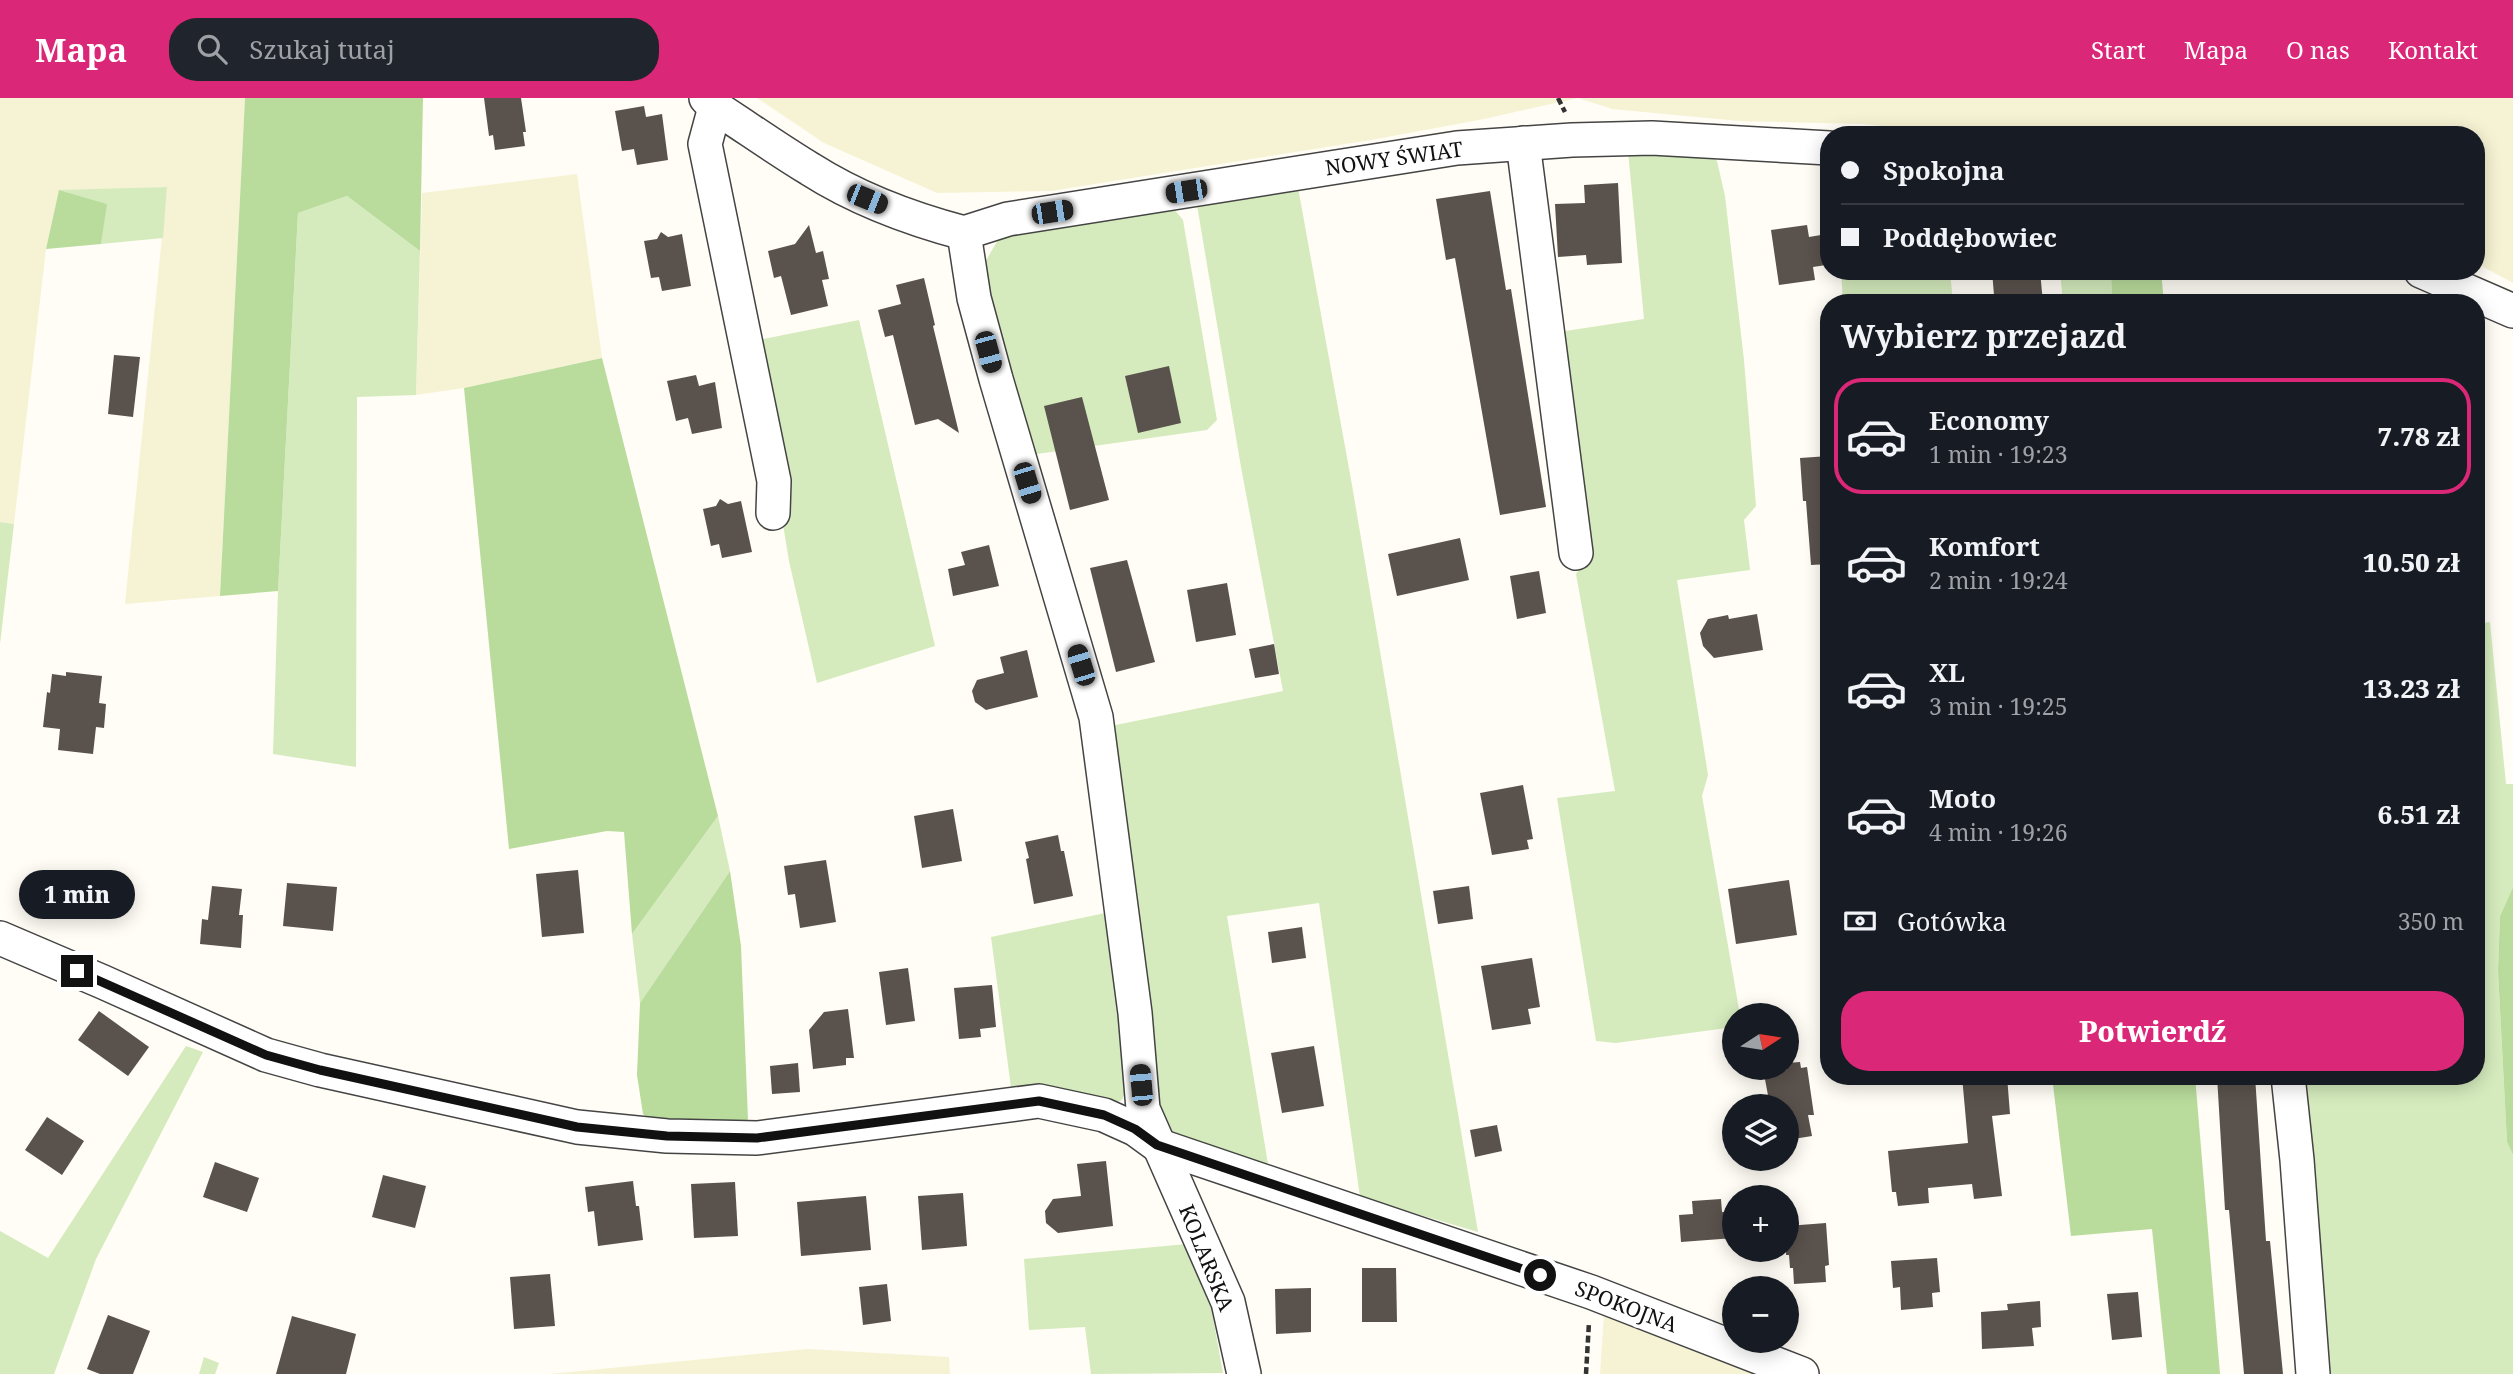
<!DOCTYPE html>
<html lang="pl">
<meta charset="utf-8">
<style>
:root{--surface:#171b24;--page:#20242c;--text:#f1f3f6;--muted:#9ea1a6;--line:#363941;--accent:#db2777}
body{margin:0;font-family:"Noto Serif",serif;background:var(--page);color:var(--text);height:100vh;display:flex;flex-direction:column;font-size:26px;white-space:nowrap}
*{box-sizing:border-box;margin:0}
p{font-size:23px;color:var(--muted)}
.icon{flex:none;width:38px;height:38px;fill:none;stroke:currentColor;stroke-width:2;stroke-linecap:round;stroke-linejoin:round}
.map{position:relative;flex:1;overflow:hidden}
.side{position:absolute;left:1820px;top:196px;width:665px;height:791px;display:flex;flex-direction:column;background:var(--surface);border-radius:28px;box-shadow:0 4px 18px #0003}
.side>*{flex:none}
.hud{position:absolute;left:1820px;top:28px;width:665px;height:154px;border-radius:28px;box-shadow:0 4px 18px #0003;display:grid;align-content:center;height:154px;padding:0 21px;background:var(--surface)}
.needle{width:46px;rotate:78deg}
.tools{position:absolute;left:1722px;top:905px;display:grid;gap:14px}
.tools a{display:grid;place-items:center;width:77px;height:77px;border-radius:50%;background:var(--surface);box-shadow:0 4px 18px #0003;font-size:35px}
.end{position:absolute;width:32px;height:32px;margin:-16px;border:9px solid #111;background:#fff;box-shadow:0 0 0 4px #fff}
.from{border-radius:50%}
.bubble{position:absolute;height:49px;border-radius:24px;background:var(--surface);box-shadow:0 4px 18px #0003;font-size:23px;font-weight:800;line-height:49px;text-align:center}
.car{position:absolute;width:21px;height:42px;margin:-21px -10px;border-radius:9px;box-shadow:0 0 5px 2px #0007;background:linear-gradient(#222 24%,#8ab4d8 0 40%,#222 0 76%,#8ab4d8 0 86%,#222 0)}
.hud b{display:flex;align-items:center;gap:24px;height:66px;font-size:26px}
.hud b+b{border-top:2px solid var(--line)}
.hud i{width:18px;height:18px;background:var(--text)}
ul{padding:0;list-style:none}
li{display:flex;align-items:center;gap:21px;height:116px;margin:0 14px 10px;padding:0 7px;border:4px solid transparent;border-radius:28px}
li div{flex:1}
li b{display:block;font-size:26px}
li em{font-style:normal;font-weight:800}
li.on{border-color:var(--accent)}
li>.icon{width:63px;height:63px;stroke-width:1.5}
h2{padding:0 21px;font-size:32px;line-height:84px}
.pay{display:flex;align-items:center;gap:18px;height:77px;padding:0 21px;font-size:26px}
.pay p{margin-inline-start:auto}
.button{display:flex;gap:14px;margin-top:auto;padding:14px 21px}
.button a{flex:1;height:80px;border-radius:28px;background:var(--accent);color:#fff;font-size:28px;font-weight:800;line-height:80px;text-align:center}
header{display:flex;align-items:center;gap:42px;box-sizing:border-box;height:98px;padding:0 35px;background:var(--accent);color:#fff}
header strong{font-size:33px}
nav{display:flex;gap:38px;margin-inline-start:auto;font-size:24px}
.search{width:490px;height:63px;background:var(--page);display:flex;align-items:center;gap:18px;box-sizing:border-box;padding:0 24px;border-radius:28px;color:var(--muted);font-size:26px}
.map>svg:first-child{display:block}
.farmland{fill:#f6f3d4}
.green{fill:#d5ebbd}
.forest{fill:#b9dc9c}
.building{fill:#5a524d}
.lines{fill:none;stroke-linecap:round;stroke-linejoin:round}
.minor-casing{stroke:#444;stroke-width:36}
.path{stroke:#333;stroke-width:4.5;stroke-dasharray:7 3.5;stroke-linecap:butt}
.minor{stroke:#fff;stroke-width:33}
.route{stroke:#111;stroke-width:9}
.labels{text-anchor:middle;stroke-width:7;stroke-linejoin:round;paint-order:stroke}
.street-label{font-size:21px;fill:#111;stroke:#fff}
</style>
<header>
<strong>Mapa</strong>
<div class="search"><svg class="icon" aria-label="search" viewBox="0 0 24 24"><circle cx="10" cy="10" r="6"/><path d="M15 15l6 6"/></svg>Szukaj tutaj</div>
<nav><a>Start</a><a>Mapa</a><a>O nas</a><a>Kontakt</a></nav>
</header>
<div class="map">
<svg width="2513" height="1276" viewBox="0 0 2513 1276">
<rect width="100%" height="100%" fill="#fffdf5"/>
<g class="farmland">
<polygon points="0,0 245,0 220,498 125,506 167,89 59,93 46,151 14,426 0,424"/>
<polygon points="757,0 2513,0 2513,185 2476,165 2476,37 1963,37 1864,26 1739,23 1612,11 1578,0 1484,21 1371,42 1051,93 937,95 824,45"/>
<polygon points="577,76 602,260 464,290 416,297 422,95"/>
<polygon points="1604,1216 1768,1276 1600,1276"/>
<polygon points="808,1251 949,1259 950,1276 549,1276"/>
</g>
<g class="green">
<polygon points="1628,53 1707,55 1717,63 1725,98 1744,262 1756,408 1744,422 1750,472 1677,482 1708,677 1702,698 1740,917 1734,917 1734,929 1616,945 1596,943 1557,700 1615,693 1576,476 1586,462 1559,234 1644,221"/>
<polygon points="1297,84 1352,387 1478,1134 1360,1099 1319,805 1227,818 1269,1072 1178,1040 1156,1020 1106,629 1283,593 1241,369 1197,107"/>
<polygon points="167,89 163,140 101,146 106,106 59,92"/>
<polygon points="347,98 420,153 416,297 357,299 356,669 273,656 278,493 298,115"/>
<polygon points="1174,111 1183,122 1217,322 1207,332 1030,357 982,197 984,166 999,140 1015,130"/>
<polygon points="1841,173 1950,173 1953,205 1843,205"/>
<polygon points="2060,173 2111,173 2112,205 2063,205"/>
<polygon points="859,222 935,548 817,585 789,463 753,243"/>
<polygon points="0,424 14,426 0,546"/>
<polygon points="2490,524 2506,686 2513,686 2513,789 2500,818 2498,873 2507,1044 2513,1057 2513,1276 2323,1276 2300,978 2476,978 2476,526"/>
<polygon points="718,718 730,773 640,905 632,836"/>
<polygon points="1110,814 1129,985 1122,1002 1113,1006 1012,997 991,839"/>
<polygon points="186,948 203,954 96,1161 54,1276 0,1276 0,1133 48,1160"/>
<polygon points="1187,1146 1210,1203 1223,1275 1091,1276 1085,1229 1029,1232 1024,1161"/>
<polygon points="204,1259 219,1265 215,1276 199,1276"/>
</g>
<g class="forest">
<polygon points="245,0 423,0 420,153 347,98 298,115 278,493 220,498"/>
<polygon points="59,92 107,106 101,146 46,151"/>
<polygon points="2111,173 2161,173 2164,205 2112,205"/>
<polygon points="602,260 718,718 632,836 624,734 607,733 509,751 464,290"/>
<polygon points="730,773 741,848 748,1021 736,1033 656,1028 643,1016 637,977 640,905"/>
<polygon points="2513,789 2513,1057 2507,1044 2498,873 2500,818"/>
<polygon points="2052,978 2195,978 2220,1276 2167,1276 2152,1131 2071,1138"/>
</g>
<g class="building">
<polygon points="484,0 521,0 526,34 523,34 525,48 495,52 493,37 489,38"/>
<polygon points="644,8 646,19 662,16 668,62 637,67 634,51 622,53 615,13"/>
<polygon points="1618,85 1622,165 1587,167 1586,157 1558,159 1555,106 1585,105 1584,87"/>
<polygon points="1490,93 1506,192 1511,191 1546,409 1500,417 1455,160 1446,162 1436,101"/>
<polygon points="809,127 816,155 823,153 829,181 822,182 828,208 791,217 781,178 774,180 768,153 795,146"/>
<polygon points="1807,127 1809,139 1821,137 1826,167 1813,169 1815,182 1779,187 1771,132"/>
<polygon points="661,134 668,139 682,136 691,188 662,193 659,179 651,180 644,143 657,141"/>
<polygon points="1992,173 2040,173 2043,205 2011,205 2010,196 1994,197"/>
<polygon points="924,180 935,227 933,228 959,335 938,321 915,327 893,237 885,239 878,212 901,206 896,187"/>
<polygon points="114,257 140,259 133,319 108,316"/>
<polygon points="1169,268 1181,325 1138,335 1125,278"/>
<polygon points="696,277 699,288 715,284 722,330 692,336 688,320 676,323 667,283"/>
<polygon points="1082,299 1109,402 1070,412 1044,308"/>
<polygon points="1829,358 1829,466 1811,467 1806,403 1803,403 1800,360"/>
<polygon points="720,401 728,406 741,403 752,454 722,460 719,446 711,448 703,411 716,408"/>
<polygon points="1460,440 1469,482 1397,498 1388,456"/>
<polygon points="989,447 999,488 953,498 948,471 965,467 961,454"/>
<polygon points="1127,462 1155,564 1116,574 1090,470"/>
<polygon points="1539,473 1546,515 1517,521 1510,478"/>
<polygon points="1227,485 1236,537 1196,544 1187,492"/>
<polygon points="1757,516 1763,552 1714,560 1703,548 1700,535 1708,521 1728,517 1729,521"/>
<polygon points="1274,546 1279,576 1255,580 1249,551"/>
<polygon points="1027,552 1038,599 986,612 975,604 972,593 977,582 1004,575 1000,559"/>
<polygon points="66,574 102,578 99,605 106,606 104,630 96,629 93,656 58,652 60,631 43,629 47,594 50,595 52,576 66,578"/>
<polygon points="1523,687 1533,741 1527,742 1529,751 1492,757 1480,695"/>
<polygon points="953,711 962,763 922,770 914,718"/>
<polygon points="1058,737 1061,753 1064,753 1073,798 1034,806 1026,761 1029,760 1025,744"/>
<polygon points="826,762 836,824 800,830 795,796 788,797 784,768"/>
<polygon points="578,772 584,835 542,839 536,776"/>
<polygon points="1789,782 1797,837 1736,846 1728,791"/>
<polygon points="287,785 337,789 333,833 283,828"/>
<polygon points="212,788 242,791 239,817 243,817 241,850 200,846 202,821 208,822"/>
<polygon points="1469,788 1473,821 1438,826 1433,793"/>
<polygon points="1302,829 1306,860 1272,865 1268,834"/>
<polygon points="1532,860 1540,909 1528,911 1531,926 1492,932 1481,868"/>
<polygon points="908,870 915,923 886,927 879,874"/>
<polygon points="992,887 996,929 980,931 981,939 959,941 954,890"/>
<polygon points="848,911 854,960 846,960 846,967 813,971 809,932 824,914"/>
<polygon points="99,913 149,949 128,978 78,942"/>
<polygon points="1314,948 1324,1008 1282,1015 1271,955"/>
<polygon points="1800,964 1801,970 1807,969 1814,1017 1808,1017 1812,1038 1787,1042 1787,1008 1770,1008 1764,976 1787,972 1787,965"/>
<polygon points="798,965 800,994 772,996 770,968"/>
<polygon points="1962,978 2007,978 2010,1016 1992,1018 2002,1098 1974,1101 1972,1086 1928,1090 1929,1105 1898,1108 1896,1094 1892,1094 1888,1053 1968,1045"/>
<polygon points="2217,978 2255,978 2266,1143 2270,1143 2283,1276 2244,1276 2229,1112 2225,1112"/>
<polygon points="47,1019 84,1043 62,1077 25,1052"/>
<polygon points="1497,1027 1502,1053 1475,1059 1470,1032"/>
<polygon points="1106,1063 1113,1128 1058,1135 1046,1125 1045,1113 1053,1101 1081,1098 1077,1066"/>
<polygon points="215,1064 259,1080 247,1114 203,1099"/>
<polygon points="383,1077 426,1088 415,1130 372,1119"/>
<polygon points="633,1083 636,1108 639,1108 643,1142 598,1148 594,1113 588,1114 585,1089"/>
<polygon points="735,1084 738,1138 694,1140 691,1086"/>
<polygon points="963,1095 967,1148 922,1152 918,1098"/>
<polygon points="866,1098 871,1152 801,1158 797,1104"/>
<polygon points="1721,1101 1722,1114 1734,1113 1734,1140 1681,1144 1679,1117 1693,1116 1692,1103"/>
<polygon points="1826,1125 1829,1167 1825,1168 1826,1184 1794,1186 1793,1170 1790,1170 1789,1157 1786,1157 1787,1128"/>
<polygon points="1937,1160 1940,1194 1932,1195 1933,1209 1901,1212 1900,1189 1893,1190 1891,1163"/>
<polygon points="1362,1170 1396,1170 1397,1224 1362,1224"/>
<polygon points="550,1176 555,1228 514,1231 510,1179"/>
<polygon points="887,1186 891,1223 863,1227 859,1189"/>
<polygon points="1311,1190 1311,1234 1276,1236 1275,1191"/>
<polygon points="2138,1194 2142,1239 2112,1242 2107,1196"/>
<polygon points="2040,1203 2041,1229 2032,1230 2034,1248 1982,1251 1981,1214 2008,1212 2007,1206"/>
<polygon points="108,1217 150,1233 133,1276 100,1276 87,1271"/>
<polygon points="292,1218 356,1236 346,1276 276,1276"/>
</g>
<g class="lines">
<g class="minor-casing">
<g id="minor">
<path d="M706,0l9,9c31,20 62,42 95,62 47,30 101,50 154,64"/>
<polyline points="715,9 705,46 774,383 773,415"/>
<polyline points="1523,45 1576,455"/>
<polyline points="964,135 974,200 996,281 1096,619 1135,915 1143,1011 1228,1204 1244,1276"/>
<polyline points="964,135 1008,121 1457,50 1572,42 1652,40 1829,50"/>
<polyline points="2421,173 2513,213"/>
<polyline points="0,840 103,884 266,957 320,972 577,1029 667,1038 757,1040 1039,1003 1104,1017 1135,1031 1157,1047 1591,1194 1802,1276"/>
<polyline points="2288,978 2297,1062 2313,1276"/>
</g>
</g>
<g class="path">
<polyline points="1558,0 1565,14"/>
<polyline points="1586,1276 1589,1224"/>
</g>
<use href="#minor" class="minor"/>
</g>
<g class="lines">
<polyline class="route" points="77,873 266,957 320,972 577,1029 667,1038 757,1040 1039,1003 1104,1017 1135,1031 1157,1047 1540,1177"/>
</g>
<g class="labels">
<g class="street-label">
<text transform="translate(1394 61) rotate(-8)" y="7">NOWY ŚWIAT</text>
<text transform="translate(1206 1160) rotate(68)" y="7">KOLARSKA</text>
<text transform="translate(1626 1209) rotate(21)" y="7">SPOKOJNA</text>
</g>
</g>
</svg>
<div class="tools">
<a><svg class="needle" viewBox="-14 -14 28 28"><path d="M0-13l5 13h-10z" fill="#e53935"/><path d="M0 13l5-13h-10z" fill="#9ea1a6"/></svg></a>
<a><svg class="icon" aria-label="layers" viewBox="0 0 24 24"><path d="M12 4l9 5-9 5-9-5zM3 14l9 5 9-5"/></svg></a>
<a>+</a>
<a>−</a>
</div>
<i class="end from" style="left:1540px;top:1177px"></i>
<i class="end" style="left:77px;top:873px"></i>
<div class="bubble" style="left:19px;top:772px;width:116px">1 min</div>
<i class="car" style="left:1186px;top:93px;rotate:261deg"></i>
<i class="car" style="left:867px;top:101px;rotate:112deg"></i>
<i class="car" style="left:1052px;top:114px;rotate:81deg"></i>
<i class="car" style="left:988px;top:254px;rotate:165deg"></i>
<i class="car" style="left:1027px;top:385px;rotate:163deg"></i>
<i class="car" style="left:1081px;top:567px;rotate:343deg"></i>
<i class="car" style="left:1141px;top:987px;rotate:355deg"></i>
<div class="hud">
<b><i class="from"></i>Spokojna</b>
<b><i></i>Poddębowiec</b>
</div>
<section class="side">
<h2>Wybierz przejazd</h2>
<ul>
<li class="on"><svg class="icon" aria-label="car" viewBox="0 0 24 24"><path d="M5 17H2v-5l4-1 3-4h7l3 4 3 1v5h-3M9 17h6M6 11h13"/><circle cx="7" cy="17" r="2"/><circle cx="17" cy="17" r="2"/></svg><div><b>Economy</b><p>1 min · 19:23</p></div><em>7.78 zł</em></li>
<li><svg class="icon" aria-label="car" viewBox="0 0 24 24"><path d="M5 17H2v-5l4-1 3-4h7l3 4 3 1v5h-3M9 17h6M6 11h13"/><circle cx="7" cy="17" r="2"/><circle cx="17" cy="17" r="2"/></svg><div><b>Komfort</b><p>2 min · 19:24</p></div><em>10.50 zł</em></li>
<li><svg class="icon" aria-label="car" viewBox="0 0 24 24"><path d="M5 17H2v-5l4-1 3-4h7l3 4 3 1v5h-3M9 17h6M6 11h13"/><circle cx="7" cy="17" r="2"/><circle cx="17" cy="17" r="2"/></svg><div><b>XL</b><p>3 min · 19:25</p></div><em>13.23 zł</em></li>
<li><svg class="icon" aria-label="car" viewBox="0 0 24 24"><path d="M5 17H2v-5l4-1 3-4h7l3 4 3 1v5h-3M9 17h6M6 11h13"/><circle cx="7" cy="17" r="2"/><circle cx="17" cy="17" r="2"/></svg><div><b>Moto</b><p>4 min · 19:26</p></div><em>6.51 zł</em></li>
</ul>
<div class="pay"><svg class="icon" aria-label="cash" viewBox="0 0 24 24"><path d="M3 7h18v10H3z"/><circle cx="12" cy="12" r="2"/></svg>Gotówka<p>350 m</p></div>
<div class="button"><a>Potwierdź</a></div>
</section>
</div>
